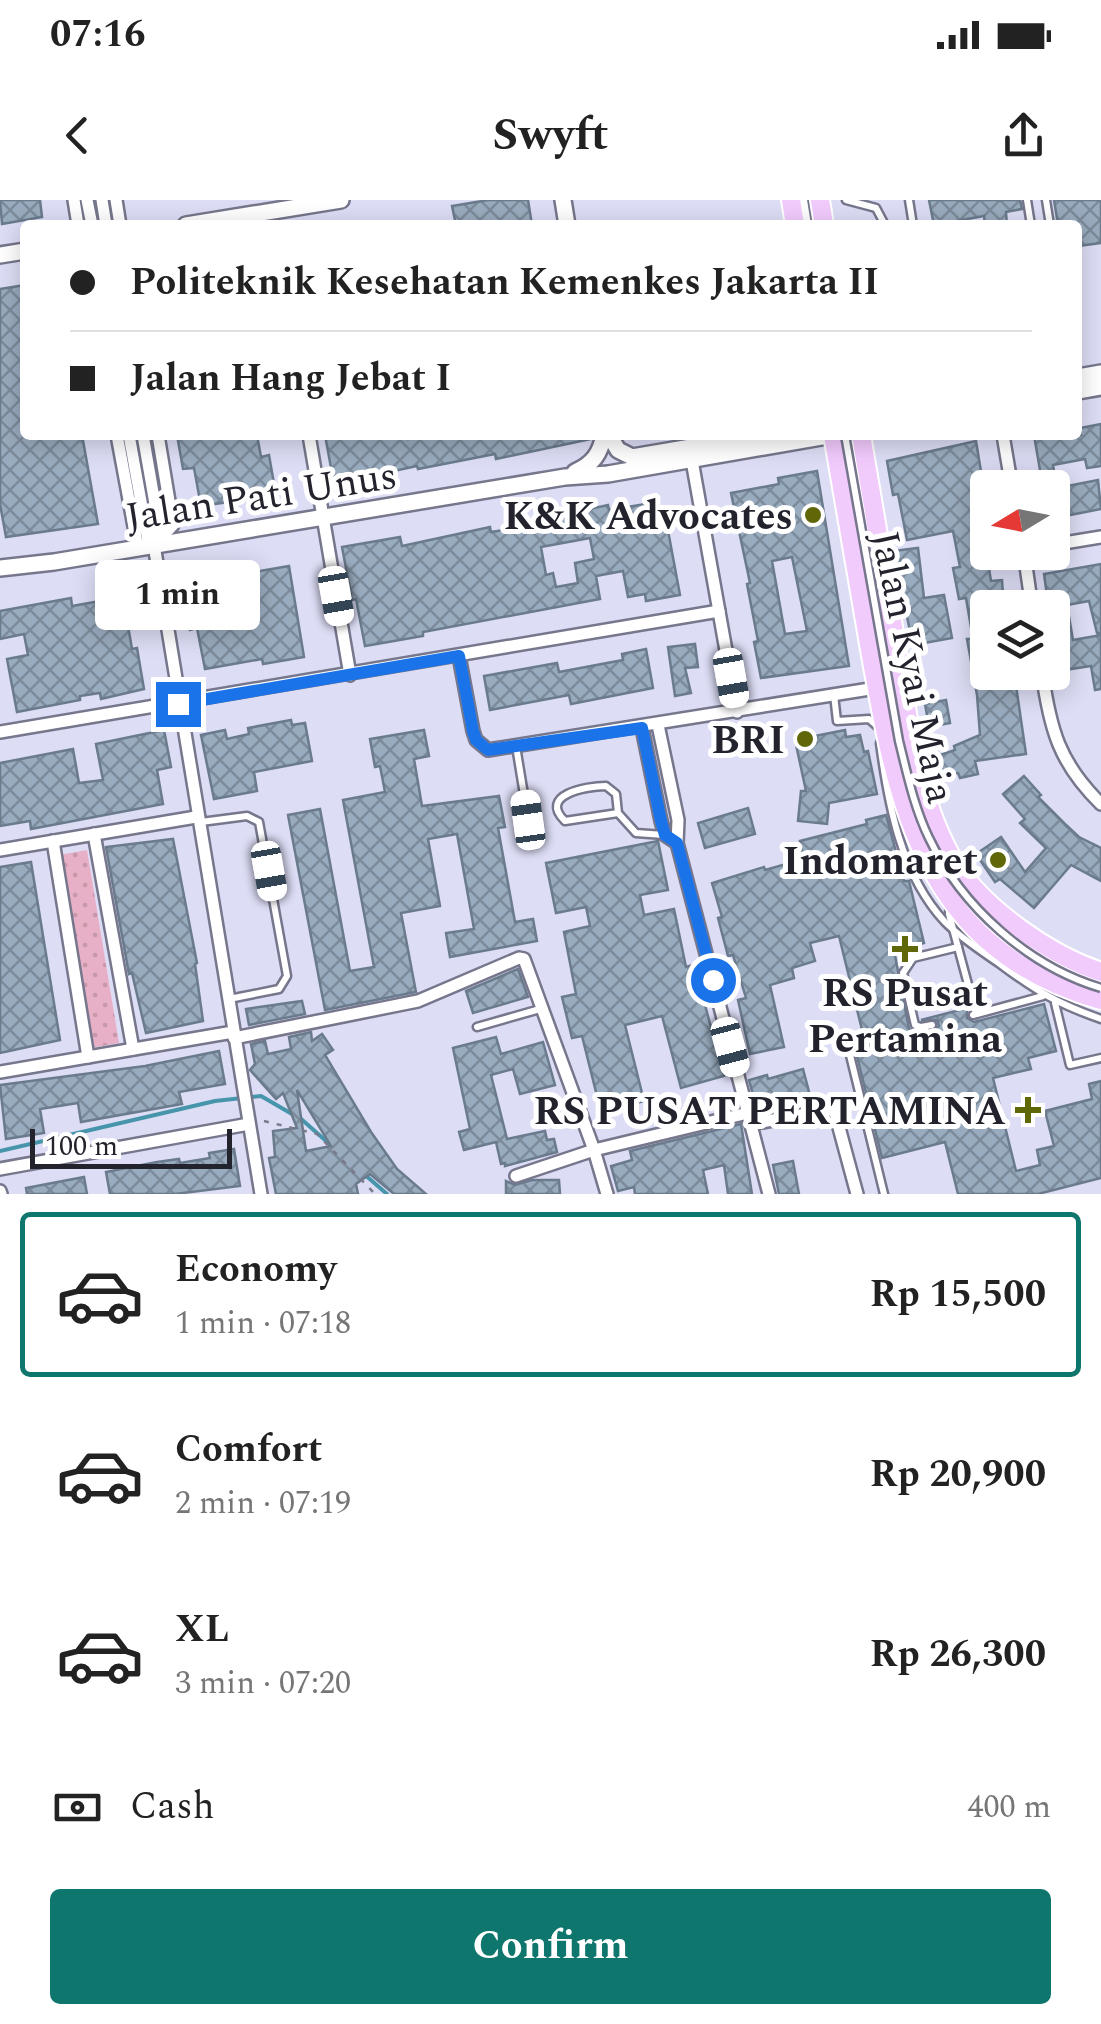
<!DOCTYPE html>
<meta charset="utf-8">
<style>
:root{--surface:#fff;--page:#f2f2f2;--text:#222;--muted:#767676;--line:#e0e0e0;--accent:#0f766e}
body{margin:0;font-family:Spectral,serif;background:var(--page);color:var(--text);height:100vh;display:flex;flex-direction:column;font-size:38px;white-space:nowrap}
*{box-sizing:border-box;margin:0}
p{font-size:32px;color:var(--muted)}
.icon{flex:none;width:55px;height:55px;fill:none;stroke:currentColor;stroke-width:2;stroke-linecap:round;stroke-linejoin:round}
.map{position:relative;height:994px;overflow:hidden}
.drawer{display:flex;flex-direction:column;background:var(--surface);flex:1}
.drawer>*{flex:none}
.top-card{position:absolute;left:20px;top:20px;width:1062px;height:220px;border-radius:10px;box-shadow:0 5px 25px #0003;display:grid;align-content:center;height:220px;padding:0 50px;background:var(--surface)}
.needle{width:65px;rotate:260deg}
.buttons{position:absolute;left:970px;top:270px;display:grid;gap:20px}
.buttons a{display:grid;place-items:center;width:100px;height:100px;border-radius:10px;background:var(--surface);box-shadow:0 5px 25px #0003;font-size:50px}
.scale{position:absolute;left:30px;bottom:25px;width:202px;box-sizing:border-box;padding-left:10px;border:5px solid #23232d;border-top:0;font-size:28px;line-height:35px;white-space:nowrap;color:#23232d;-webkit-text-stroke:8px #fff;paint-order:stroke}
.end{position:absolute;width:45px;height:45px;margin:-22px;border:12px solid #1a73e8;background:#fff;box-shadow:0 0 0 5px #fff}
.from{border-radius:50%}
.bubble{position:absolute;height:70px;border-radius:10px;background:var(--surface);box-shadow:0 5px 25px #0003;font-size:32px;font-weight:700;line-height:70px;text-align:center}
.car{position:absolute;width:30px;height:60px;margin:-30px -15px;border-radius:12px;box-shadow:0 0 8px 2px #0007;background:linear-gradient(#fff 24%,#345 0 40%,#fff 0 76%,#345 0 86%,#fff 0)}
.top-card b{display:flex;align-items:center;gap:35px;height:95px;font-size:38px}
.top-card b+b{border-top:2px solid var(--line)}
.top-card i{width:25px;height:25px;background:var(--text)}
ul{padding:18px 0 0;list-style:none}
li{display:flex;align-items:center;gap:30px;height:165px;margin:0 20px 15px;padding:0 30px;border:5px solid transparent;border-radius:10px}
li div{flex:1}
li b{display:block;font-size:38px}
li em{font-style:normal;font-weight:700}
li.active{border-color:var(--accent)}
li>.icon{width:90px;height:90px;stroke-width:1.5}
.pay{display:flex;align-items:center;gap:25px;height:110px;padding:0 50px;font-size:38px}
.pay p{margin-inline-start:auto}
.button{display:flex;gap:20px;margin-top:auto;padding:20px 50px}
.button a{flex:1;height:115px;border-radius:10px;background:var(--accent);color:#fff;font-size:40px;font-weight:700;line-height:115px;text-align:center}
.status{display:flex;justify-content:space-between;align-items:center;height:70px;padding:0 50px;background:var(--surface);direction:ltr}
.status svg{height:28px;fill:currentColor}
header{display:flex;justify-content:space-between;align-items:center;height:130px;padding:0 50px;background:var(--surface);font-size:45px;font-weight:700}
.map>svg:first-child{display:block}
.park{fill:url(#park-dots)}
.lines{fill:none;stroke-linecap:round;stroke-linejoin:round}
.stream{stroke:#4795aa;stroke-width:4}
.building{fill:url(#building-cross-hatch);stroke:#6a7b8d;stroke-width:2.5;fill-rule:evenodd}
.service-casing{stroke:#76768c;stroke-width:11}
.minor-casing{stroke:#76768c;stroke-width:16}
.tertiary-casing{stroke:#76768c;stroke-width:20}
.primary-casing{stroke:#fff;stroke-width:22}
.path{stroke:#79798a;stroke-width:2.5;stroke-dasharray:5 8;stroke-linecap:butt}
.service{stroke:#fff;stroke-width:6}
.minor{stroke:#fff;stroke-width:11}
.tertiary{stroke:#fff;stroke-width:15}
.primary{stroke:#f2cbfd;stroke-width:18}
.service-bridge-casing{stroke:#76768c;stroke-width:11;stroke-linecap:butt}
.service-bridge{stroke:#fff;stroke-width:6}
.route{stroke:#1a73e8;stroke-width:12}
.poi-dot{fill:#5f6709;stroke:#fff;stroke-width:4}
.labels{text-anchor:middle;stroke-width:10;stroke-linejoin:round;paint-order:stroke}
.street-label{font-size:40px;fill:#23232d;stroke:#fff}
.poi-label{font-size:40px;font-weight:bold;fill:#23232d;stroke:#fff;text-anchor:end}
</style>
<div class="status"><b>07:16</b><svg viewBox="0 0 49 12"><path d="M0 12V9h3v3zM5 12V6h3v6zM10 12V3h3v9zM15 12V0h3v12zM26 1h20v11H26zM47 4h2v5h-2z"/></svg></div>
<header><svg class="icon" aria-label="back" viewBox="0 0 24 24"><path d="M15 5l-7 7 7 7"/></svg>Swyft<svg class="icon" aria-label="share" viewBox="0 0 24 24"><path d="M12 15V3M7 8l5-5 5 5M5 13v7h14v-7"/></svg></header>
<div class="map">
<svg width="1101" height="994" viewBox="0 0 1101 994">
<defs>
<pattern id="park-dots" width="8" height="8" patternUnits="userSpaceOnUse" patternTransform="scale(2.5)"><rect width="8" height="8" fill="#e8b0c6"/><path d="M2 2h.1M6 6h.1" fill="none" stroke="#c797aa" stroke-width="1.8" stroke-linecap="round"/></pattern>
<pattern id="building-cross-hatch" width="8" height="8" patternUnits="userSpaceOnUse" patternTransform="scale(2.5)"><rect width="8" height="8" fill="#99abbe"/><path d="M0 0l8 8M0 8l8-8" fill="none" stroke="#7c8b9b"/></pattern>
</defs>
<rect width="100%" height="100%" fill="#ddddf6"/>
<polygon class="park" points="87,650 119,843 91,848 59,655"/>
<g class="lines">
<g class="stream">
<polyline points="300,918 334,948"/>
<polyline points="0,951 215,901 261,896 292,914"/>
<polyline points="364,974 387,994"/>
</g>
</g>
<g class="building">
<polygon points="0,0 40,0 42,17 2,24"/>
<polygon points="488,0 528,0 532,25 456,25 452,6"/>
<polygon points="929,0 1020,0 1022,9 1006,12 1007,25 985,25 984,16 934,25"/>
<polygon points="1054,0 1101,0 1101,43 1078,46 1078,25 1058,25"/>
<polygon points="25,85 25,235 82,235 98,324 6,337 0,304 0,89"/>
<polygon points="1101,224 1101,266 1087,268 1085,259 1053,265 1057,288 1035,288 1033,277 1041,276 1034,235 1081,235 1080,228"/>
<polygon points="177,235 222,235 222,238 257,235 261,257 269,255 276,295 201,306 194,268 183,269"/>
<polygon points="325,235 407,235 408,239 431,235 591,235 591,239 496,259 495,254 418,269 417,266 334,284"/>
<polygon points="976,241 988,314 988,324 982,325 991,381 1002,380 1003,395 996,396 998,408 988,408 988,472 1014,472 1026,554 975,561 978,574 960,578 958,573 943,576 937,556 955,550 954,546 980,535 977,495 967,439 973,439 966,398 959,399 953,368 960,367 953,331 907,340 898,294 893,295 887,261"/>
<path d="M817,271l32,195 -88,12 -7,-36 4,-1 -11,-57 3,-1 -19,-90 48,-9 -1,-6zM792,357l15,74 -22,3 -13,-73z"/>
<polygon points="1098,280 1101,309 1065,316 1064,310 1052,313 1052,289"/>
<path d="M646,304l2,8 16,-3 16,86 -34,6 -1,-7 -17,3 -5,-26 -27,5 4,23 -177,33v4l-58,10 -9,-47 -4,1 -10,-53 58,-10 2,9 88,-19 1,5 49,-8v-4l68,-15 1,5zM590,338l4,21 -19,4 3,20 -22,4 -3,-14 -7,2 -5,-28z"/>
<polygon points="918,348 924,398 944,395 952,438 913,445 893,351"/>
<polygon points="1101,364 1101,433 1097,433 1089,401 1067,405 1073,440 1101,435 1101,489 1095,490 1091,466 1058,471 1052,439 1052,402 1048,403 1044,374"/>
<polygon points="289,366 304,457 263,464 262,459 205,469 197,428 190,430 181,379 236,369 237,375"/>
<polygon points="123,397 132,449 137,448 144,489 101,499 100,493 80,496 80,500 17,512 7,459 28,455 24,434 0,439 0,411 71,398 72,406"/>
<polygon points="695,444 698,467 685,468 691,493 675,496 668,447"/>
<polygon points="646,449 653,488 571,504 569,495 490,510 484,476 557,463 559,472 623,460 622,454"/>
<polygon points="946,500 950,523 929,527 925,504"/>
<polygon points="291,520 292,525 305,523 312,561 254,572 257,591 214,599 201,535 225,530 227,539 249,534 248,528"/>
<polygon points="164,530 171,567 157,570 163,604 31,629 30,621 0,626 0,563 73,549 79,583 103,580 96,544"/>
<polygon points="424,530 429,556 414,559 422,606 499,596 505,627 498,628 515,722 533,719 537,741 450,757 446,733 474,729 457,634 428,639 440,706 401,713 416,792 325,810 288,615 320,609 350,771 374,767 343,600 385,592 380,566 375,567 370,539"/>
<polygon points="845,530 846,537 860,535 864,552 868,551 877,594 829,603 827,624 798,621 801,591 806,591 795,540"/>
<polygon points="1024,576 1041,595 1038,597 1065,624 1079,637 1101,648 1101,681 1071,665 1034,708 1000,679 995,682 976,654 1001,637 1025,672 1046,648 1020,623 1025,619 1003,594"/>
<polygon points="748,608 755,634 705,648 698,623"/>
<polygon points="886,615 904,681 909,681 924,743 894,750 909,829 920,834 934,831 939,826 937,820 921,820 967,808 967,818 974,822 1044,804 1056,851 1028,858 1031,869 993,878 1016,971 1040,965 1037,950 1054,946 1045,911 1092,899 1089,884 1101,881 1101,978 1038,994 958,994 945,942 882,958 853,840 864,838 839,736 810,743 815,761 792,768 794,778 770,785 784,847 750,854 738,800 746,798 733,755 728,756 718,718 722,717 712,683 764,667 765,670 804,659 800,641 867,624 866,620"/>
<polygon points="173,639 197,763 195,764 203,821 146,833 132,773 129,774 106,647"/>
<polygon points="658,641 668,690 640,695 644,715 674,709 686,767 699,763 710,804 705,805 724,876 681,888 662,816 625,825 644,901 601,912 582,836 572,838 562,797 576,794 564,732 590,726 586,707 556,713 546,663"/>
<polygon points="31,662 60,840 0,853 0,667"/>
<polygon points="518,769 528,797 473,813 466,791"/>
<polygon points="302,801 305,814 249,825 246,809"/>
<path d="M311,832l1,9 10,-7 11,16 -8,5 46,77 26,37 29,25h-32l-24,-20 -14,10 2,10h-82l-7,-36 6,-1 -2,-26 24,-3 -14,-35 -7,6 -26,-29 5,-6 -4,-20 14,-3 3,13 23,-5 -2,-12zM297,890l34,56 -25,5z"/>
<polygon points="496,837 501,854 543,842 555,885 520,894 513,869 491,875 507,939 545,931 547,940 554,939 557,952 505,966 505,963 501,964 496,942 464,950 459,932 470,929 453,848"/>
<polygon points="219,851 225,884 179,892 182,904 81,922 78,903 40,909 44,933 6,939 0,885 145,866"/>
<polygon points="803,869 812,903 791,907 790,902 758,913 749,880 767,875 768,879"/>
<polygon points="741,924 752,994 728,994 724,965 703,970 708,994 635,994 634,987 618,991 611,966 632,960 630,951"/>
<polygon points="234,949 240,986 175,994 110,994 106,972 157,962 179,959 180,963 210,958 209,953"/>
<polygon points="793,961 799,994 779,994 773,965"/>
<polygon points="84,977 87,994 27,994 26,988"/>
<polygon points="532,980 559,980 560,994 506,994 506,981 515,985"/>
</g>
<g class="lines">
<g class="service-casing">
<g id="service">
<polyline points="804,0 808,25"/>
<polyline points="846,0 876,8 885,25"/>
<polyline points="909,0 913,25"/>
<polyline points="1027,0 1031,25"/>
<polyline points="1046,0 1050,25"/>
<polyline points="834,495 837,521 869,519 877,526"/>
<path d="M880,543c8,61 21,132 65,179 16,16 36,29 55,42 36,27 58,40 101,55"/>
<polyline points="516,546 528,619"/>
<path d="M618,613l-2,-19 -10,-8c-20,0 -68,9 -41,35l53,-8 18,20 28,2"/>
<polyline points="201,622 247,616 259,622 287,776 279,789 229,799"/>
<polyline points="950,704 949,714 976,814"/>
<polyline points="1055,803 1070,865 1101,858"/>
<polyline points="973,815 1043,796"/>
<polyline points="932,825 921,827 915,825 903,773 913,758 958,747"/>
<polyline points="477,827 540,809"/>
<polyline points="847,843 884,994"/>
</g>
</g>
<g class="minor-casing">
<g id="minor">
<polyline points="74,0 78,25"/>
<polyline points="87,0 92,25"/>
<polyline points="102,0 106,25"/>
<polyline points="116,0 120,25"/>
<polyline points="117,235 138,348"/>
<polyline points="129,235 149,346"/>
<polyline points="143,235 158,321 154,345 261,994"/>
<polyline points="309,235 350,475"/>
<polyline points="1003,235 1012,288"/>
<polyline points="691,255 737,512"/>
<polyline points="157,342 173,325 158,235"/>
<polyline points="1052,345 1101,337"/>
<polyline points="1024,352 1032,408"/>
<polyline points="459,456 473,531 476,540 488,550 901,484"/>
<path d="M1042,472c8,57 17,91 59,132"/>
<polyline points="658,525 678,620 677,643 769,994"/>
<polyline points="642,528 661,621 665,635 677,643"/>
<polyline points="0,532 719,411"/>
<polyline points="94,634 133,849"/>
<polyline points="53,641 88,857"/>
<polyline points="0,650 196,617"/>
<polyline points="234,838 418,801 519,758 524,759 594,950 607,994"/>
<polyline points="0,872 233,832"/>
<polyline points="751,924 834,909 857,994"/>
<polyline points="0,969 249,924"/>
<polyline points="516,976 594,950 748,913"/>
<polyline points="0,991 1,994"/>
</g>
</g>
<g class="tertiary-casing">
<g id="tertiary">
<polyline points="563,0 567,25"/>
<polyline points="186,25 341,0"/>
<polyline points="0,55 25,51"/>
<polyline points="1078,177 1101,173"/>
<polyline points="1078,191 1101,187"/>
<polyline points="609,235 618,250 632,257 762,235"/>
<path d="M575,272c18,-8 25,-18 29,-37"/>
<polyline points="0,368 54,362 565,277 608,274 833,235"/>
</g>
</g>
<g class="primary-casing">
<g id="primary">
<polyline points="791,0 795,25"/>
<polyline points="820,0 824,25"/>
<path d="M833,235c12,70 24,140 36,209 28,160 53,305 232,356"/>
<path d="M861,235c12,70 24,140 35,211 12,73 21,155 60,219 29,45 94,90 145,107"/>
</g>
</g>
<polyline class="path" points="264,921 317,934 375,994"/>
<use href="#service" class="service"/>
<use href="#minor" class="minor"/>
<use href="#tertiary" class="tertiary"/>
<use href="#primary" class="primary"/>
<g class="service-bridge-casing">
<path id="service-bridge" d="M845,235l54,306c8,32 15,66 30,97 33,69 99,128 172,150"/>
</g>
<use href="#service-bridge" class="service-bridge"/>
</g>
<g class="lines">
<polyline class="route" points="178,504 459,456 473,531 476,540 488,550 642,528 661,621 665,635 677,643 713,780"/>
</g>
<g class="poi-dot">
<circle cx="813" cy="315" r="10"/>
<circle cx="805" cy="539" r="10"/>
<circle cx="998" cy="660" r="10"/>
<path d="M900 734h10v10h10v10h-10v10h-10v-10h-10v-10h10z"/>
<path d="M1023 895h10v10h10v10h-10v10h-10v-10h-10v-10h10z"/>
</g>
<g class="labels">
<g class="street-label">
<text transform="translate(261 295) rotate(-9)" y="14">Jalan Pati Unus</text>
<text transform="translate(914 467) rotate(78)" y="14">Jalan Kyai Maja</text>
</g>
<g class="poi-label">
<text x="793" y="329">K&amp;K Advocates</text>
<text x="785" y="553">BRI</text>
<text x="978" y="674">Indomaret</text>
<text x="905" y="806" text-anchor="middle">RS Pusat<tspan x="905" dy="46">Pertamina</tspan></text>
<text x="1006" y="924">RS PUSAT PERTAMINA</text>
</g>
</g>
</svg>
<div class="buttons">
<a><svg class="needle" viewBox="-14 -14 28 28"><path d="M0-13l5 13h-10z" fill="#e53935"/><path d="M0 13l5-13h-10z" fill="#767676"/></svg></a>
<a><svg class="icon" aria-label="layers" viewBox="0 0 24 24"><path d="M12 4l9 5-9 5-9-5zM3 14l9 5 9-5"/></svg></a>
</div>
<div class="scale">100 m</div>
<i class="end from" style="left:713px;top:780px"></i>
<i class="end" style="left:178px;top:504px"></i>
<div class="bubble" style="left:95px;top:360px;width:165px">1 min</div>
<i class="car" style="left:336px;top:396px;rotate:170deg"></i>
<i class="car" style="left:731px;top:478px;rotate:170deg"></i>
<i class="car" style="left:528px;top:620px;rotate:352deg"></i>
<i class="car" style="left:269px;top:671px;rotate:170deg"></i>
<i class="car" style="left:730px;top:847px;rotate:165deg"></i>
<div class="top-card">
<b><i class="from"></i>Politeknik Kesehatan Kemenkes Jakarta II</b>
<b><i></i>Jalan Hang Jebat I</b>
</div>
</div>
<section class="drawer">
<ul>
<li class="active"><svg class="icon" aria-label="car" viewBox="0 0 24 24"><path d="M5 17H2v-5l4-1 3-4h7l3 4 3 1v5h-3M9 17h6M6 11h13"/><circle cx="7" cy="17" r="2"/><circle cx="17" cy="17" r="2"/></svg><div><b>Economy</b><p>1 min · 07:18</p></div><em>Rp 15,500</em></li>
<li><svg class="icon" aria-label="car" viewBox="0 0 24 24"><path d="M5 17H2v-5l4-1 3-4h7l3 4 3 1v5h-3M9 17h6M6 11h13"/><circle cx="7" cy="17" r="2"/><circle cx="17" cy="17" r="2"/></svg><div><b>Comfort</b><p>2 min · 07:19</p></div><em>Rp 20,900</em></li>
<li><svg class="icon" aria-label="car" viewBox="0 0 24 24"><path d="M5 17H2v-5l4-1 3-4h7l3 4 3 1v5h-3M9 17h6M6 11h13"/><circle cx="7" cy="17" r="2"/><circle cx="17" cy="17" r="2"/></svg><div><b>XL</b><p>3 min · 07:20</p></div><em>Rp 26,300</em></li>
</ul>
<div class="pay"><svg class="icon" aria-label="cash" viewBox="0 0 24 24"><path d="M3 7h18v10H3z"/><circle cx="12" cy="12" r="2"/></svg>Cash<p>400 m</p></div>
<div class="button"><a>Confirm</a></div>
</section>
